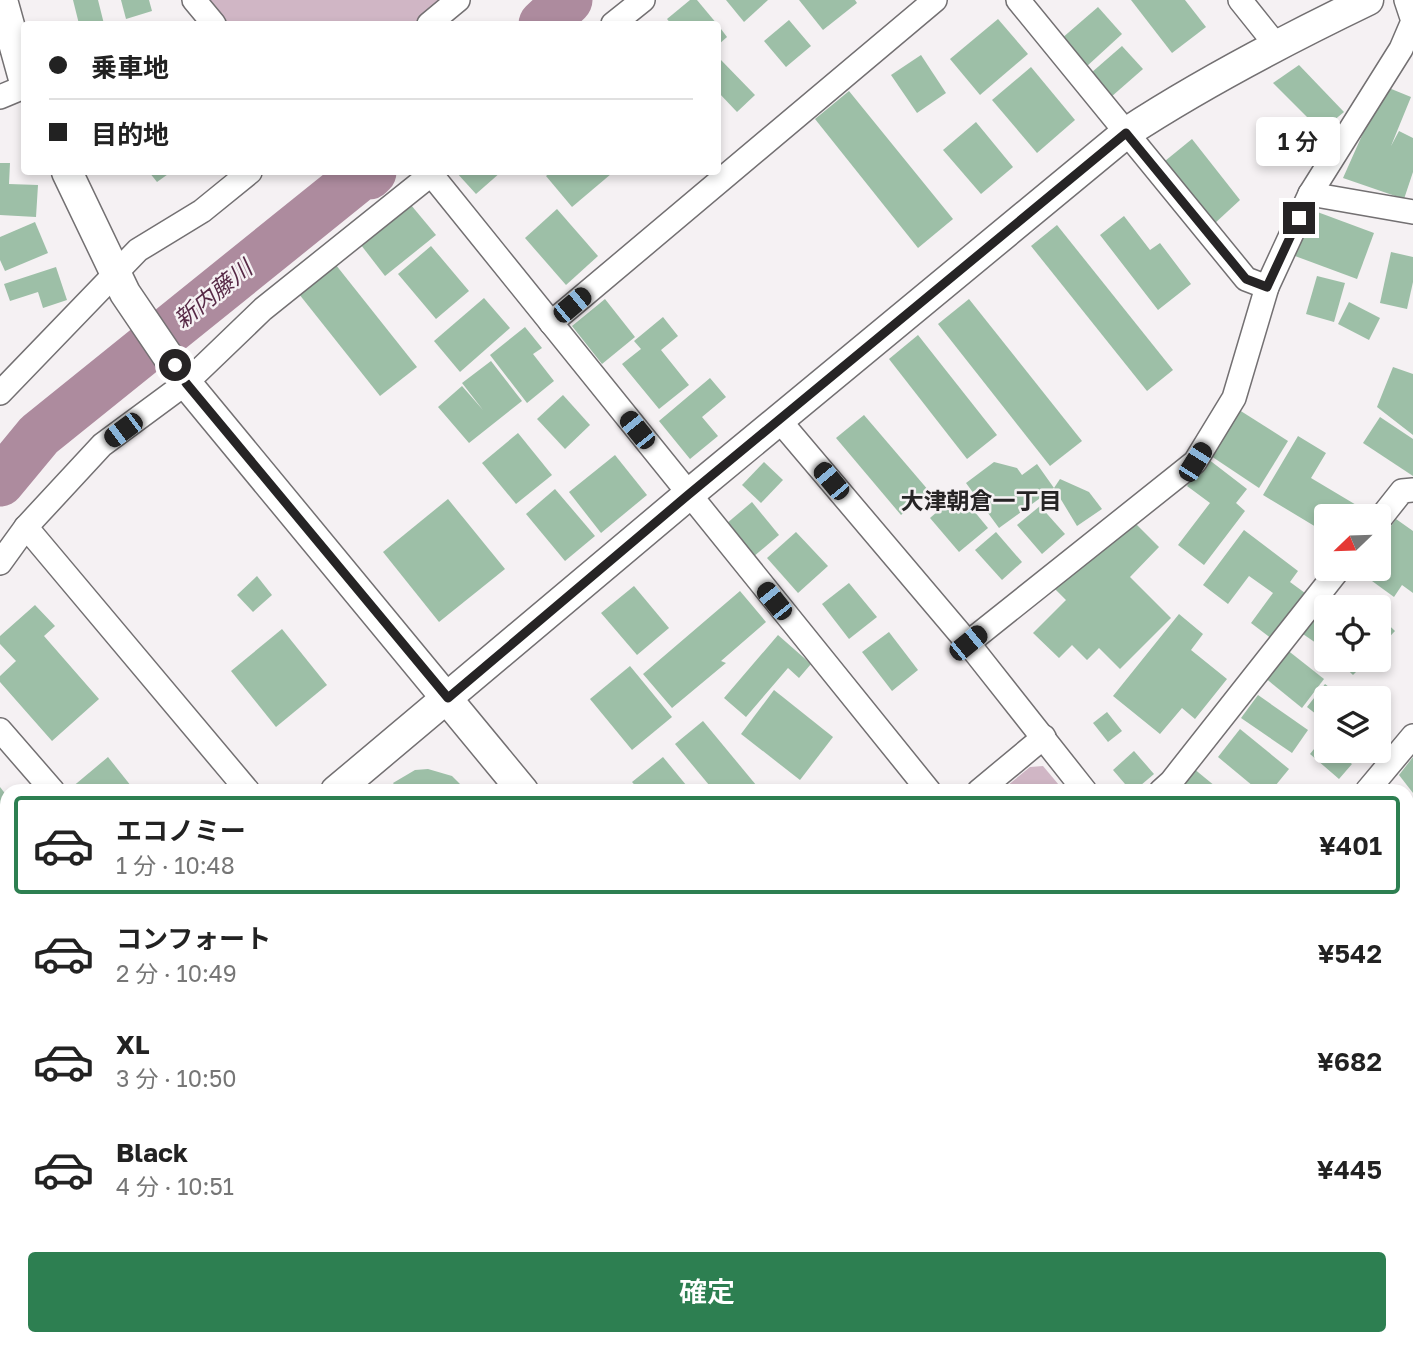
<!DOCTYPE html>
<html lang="ja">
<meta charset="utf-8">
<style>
:root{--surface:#fff;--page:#f2f2f2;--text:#222;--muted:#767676;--line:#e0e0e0;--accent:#2d7f51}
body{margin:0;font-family:"Golos Text","Noto Sans JP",sans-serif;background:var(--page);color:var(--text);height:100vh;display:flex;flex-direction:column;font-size:26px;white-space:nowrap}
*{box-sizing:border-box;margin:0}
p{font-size:23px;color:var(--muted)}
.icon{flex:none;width:38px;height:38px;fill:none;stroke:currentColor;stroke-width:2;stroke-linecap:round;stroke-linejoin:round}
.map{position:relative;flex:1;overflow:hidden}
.side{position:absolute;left:0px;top:784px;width:1414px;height:562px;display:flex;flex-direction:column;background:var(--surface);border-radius:21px 21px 0 0;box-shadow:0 4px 10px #0003}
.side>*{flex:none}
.guide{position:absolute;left:21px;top:21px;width:700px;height:154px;border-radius:7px;box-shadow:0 4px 10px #0003;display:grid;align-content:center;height:154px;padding:0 28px;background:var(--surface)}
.needle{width:46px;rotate:247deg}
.buttons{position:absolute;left:1314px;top:504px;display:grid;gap:14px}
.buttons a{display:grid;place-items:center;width:77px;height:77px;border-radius:7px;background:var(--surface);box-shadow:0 4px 10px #0003;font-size:35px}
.end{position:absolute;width:32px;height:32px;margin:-16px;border:9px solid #262425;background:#fff;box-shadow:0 0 0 4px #fff}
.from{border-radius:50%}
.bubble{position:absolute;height:49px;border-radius:7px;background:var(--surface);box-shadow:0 4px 10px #0003;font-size:23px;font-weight:600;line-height:49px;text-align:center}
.car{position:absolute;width:21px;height:42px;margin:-21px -10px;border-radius:9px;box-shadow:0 0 5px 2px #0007;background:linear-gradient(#222 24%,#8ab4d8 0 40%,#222 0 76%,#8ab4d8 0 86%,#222 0)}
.guide b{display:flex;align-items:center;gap:24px;height:66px;font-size:26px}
.guide b+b{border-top:2px solid var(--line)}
.guide i{width:18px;height:18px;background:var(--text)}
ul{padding:12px 0 0;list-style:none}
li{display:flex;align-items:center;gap:21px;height:98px;margin:0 14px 10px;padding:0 14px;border:4px solid transparent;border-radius:7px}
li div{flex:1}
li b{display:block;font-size:26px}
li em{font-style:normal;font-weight:600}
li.selected{border-color:var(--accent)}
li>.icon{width:63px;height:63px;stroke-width:1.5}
.action{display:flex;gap:14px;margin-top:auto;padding:14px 28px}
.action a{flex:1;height:80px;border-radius:7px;background:var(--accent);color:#fff;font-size:28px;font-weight:600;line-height:80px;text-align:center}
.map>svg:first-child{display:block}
.green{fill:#d0b6c5}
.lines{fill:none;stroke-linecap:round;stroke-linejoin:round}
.river{stroke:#ad8b9e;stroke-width:49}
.building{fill:#9dbfa7}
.minor-casing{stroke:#737072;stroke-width:26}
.tertiary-casing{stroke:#737072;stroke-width:33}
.trunk-casing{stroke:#ac829b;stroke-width:42}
.minor{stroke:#fff;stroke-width:23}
.tertiary{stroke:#fff;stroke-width:30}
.trunk{stroke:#f6c4e2;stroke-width:38}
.route{stroke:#262425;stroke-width:9}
.labels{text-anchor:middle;stroke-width:5;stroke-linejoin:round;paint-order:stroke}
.water-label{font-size:23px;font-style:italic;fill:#572946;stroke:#f5f1f3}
.neighbourhood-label{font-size:23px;font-weight:bold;fill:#262425;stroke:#f5f1f3}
</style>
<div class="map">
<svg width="1413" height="1345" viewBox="0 0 1413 1345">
<rect width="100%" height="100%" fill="#f5f1f3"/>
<g class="green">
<polygon points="202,0 444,0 415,24 222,24"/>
<polygon points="1043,766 1064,791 1001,791 1030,767"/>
<polygon points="415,1339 645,1339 637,1345 420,1345"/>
</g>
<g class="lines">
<g class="river">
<polyline points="543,24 568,0"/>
<polyline points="0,482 39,435 363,174 369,175 372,172"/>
</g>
</g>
<g class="building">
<polygon points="73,0 98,0 104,24 79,24"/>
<polygon points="121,0 149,0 152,11 126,19"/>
<polygon points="690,0 697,0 717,24 671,24 667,19"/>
<polygon points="726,0 768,0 744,22"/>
<polygon points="799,0 855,0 857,3 823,30"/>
<polygon points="1131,0 1185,0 1206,27 1172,53"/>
<polygon points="1098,7 1122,34 1086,67 1061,39"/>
<polygon points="998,19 1028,54 980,95 950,59"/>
<polygon points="789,20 811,46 786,67 764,41"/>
<polygon points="718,25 727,37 718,45"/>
<polygon points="1122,46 1143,69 1111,97 1091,73"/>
<polygon points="921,55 946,93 917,113 891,75"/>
<polygon points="720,59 755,95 737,112 718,92 718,61"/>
<polygon points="1299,65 1344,112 1321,131 1273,83"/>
<polygon points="1031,67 1075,120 1037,153 992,100"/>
<polygon points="1384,86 1411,97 1391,146 1399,131 1413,138 1413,172 1404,199 1343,178"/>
<polygon points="849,91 953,219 918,248 815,119"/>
<polygon points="976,122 1013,167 981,194 943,150"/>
<polygon points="1192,139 1240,200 1214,224 1165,161"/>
<polygon points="0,163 10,163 9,184 38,185 36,217 0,215"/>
<polygon points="149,172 171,172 157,182"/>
<polygon points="456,172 501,172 476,194"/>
<polygon points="551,172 610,172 611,174 572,207 546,176"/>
<polygon points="411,205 436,235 385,276 361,245"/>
<polygon points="557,209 598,256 566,285 525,238"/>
<polygon points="1312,210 1374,233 1357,279 1295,256"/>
<polygon points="1124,216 1150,250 1160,243 1191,284 1158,310 1100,235"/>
<polygon points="35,222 48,253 5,271 0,260 0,237"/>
<polygon points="1057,225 1173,370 1147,391 1031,246"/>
<polygon points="431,246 469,291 436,319 398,274"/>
<polygon points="1391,252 1413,257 1413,282 1407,309 1380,303"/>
<polygon points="332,260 417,367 380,396 295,289"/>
<polygon points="56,267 67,300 43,308 38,292 10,301 4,284"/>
<polygon points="1317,276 1345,283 1334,322 1306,314"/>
<polygon points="484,298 510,328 460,372 434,341"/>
<polygon points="605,299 635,337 602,364 572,326"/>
<polygon points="969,299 1082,441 1050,466 938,324"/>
<polygon points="1349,302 1380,318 1369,340 1338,324"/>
<polygon points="663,317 678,336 661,350 689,385 659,409 622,364 641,349 634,341"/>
<polygon points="525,327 542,348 533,354 554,381 527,403 490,355"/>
<polygon points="918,335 997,435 967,459 889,359"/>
<polygon points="491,361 522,401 469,443 438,407 462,386 483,410 462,383"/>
<polygon points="1393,367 1413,374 1413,435 1377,407"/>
<polygon points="710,378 726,397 702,417 718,436 690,459 659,421"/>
<polygon points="563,395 590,425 565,449 537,419"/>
<polygon points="1236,408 1288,441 1259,488 1208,454"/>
<polygon points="864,415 929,491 901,515 836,438"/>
<polygon points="1380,417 1413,439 1413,476 1363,443"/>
<polygon points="518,433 552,475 516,504 482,463"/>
<polygon points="1298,436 1326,453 1311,478 1368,512 1365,516 1326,516 1326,533 1263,495"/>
<polygon points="615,455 647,495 601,533 569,492"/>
<polygon points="1208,459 1247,489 1236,503 1245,511 1204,565 1178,545 1210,503 1187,486"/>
<polygon points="764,462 783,480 761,503 742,485"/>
<polygon points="994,462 1017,468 1022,475 1037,464 1054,488 999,528 966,483"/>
<polygon points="1060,479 1089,492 1102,509 1077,526 1054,488"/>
<polygon points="555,489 595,536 565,561 526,514"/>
<polygon points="959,493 988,528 959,552 930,518"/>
<polygon points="448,499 505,569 439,622 383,552"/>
<polygon points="752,502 779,535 753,557 726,524"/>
<polygon points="1040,506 1065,534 1042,554 1017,525"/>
<polygon points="1126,514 1159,547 1130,577 1171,618 1120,669 1099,648 1087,660 1072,645 1059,658 1033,633 1066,600 1053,587"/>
<polygon points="1396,519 1413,531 1413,593 1402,585 1394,597 1372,581 1385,562 1379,558 1379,543"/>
<polygon points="1244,530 1298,571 1290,582 1305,593 1272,639 1251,623 1273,593 1249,576 1228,604 1203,585"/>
<polygon points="796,532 828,566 798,593 767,558"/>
<polygon points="996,532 1022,562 1002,580 975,550"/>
<polygon points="257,576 272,595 253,612 237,595"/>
<polygon points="849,583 877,617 849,639 822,604"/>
<polygon points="634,586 669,628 637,655 601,613"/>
<polygon points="740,591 766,622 721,661 726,663 672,708 643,674"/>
<polygon points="35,605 55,626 44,636 99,699 52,741 0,682 0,676 16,661 0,644 0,636"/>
<polygon points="1179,614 1203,634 1191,650 1227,679 1195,719 1182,708 1160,734 1113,696"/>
<polygon points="1314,614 1326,623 1326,628 1316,643 1300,632"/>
<polygon points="1379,616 1395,631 1379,648"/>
<polygon points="282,629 327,685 276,727 231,671"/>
<polygon points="889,632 918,670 892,691 862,652"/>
<polygon points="778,635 811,664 799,678 788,668 746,717 724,698"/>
<polygon points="1286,649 1324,679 1302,708 1264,677"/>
<polygon points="1337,660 1368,660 1353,675"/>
<polygon points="630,666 672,717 632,750 590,699"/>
<polygon points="1325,684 1344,698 1326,698 1326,722 1307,707"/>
<polygon points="774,690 833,737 800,780 741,734"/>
<polygon points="1258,695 1308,730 1292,753 1241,718"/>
<polygon points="1107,712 1122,731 1108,742 1093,723"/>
<polygon points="703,721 761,791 714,791 675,744"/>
<polygon points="1240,729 1289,769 1271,791 1259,791 1218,757"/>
<polygon points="1322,739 1326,743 1326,751 1336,751 1352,764 1339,779 1310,754"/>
<polygon points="1134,751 1154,774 1134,791 1131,791 1113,770"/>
<polygon points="108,757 135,791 74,791 71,788"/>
<polygon points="663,757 691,791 640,791 632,782"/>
<polygon points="1413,757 1413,793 1399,775"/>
<polygon points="1193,768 1221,791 1175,791"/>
<polygon points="428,769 452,776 467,791 399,791 393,783 415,770"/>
<polygon points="0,787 7,796 7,831 0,837"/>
<polygon points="1413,818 1413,868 1407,860 1407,823"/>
<polygon points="7,847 7,869 0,861 0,853"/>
<polygon points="1407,894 1413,901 1413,953 1407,946"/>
<polygon points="0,954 7,962 7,1008 0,1014"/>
<polygon points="7,1141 7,1198 0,1189 0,1146"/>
<polygon points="1407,1253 1413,1260 1413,1292 1407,1297"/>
<polygon points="228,1339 292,1339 284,1345 233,1345"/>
<polygon points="745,1339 813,1339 818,1345 750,1345"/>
<polygon points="840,1339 887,1339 893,1345 833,1345"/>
<polygon points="1094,1339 1212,1339 1217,1345 1099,1345"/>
<polygon points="1366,1339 1408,1339 1413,1345 1359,1345"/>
</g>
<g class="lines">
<g class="minor-casing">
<g id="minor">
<polyline points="194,0 214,24"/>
<polyline points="1018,0 1246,279 1267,287"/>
<polyline points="1240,0 1276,45"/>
<polyline points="429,24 458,0"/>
<polyline points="613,24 643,0"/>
<polyline points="0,97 24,87"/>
<polyline points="431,174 929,791"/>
<polyline points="1310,194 1413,212"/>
<polyline points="551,323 935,0"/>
<polyline points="0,393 138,250 202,211 250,172"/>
<polyline points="779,420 968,643 1085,791"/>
<polyline points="1379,520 1402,491 1413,490"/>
<polyline points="26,527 248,791"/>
<polyline points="0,563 26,527 102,445 186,383 263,309 434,172"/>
<polyline points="968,643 1195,462 1234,398 1267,287 1310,194 1401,49 1413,21 1406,0"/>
<polyline points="0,730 53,791"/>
<polyline points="979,791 1044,737"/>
<polyline points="1161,791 1171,782 1339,569"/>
<polyline points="1367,791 1413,736"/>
<polyline points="0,879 7,887"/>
<polyline points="1407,980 1413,975"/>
<polyline points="1407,1181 1413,1187"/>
<polyline points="0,1225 7,1234"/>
<polyline points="93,1339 98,1345"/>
<polyline points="397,1339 402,1345"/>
<polyline points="675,1339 681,1345"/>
<polyline points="1286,1339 1291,1345"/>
<polyline points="310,1345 318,1339"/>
</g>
</g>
<g class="tertiary-casing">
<g id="tertiary">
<polyline points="2,0 24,79"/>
<polyline points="67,172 125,293 186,383 523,791"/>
<path d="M336,791l352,-296 438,-362c78,-51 159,-93 242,-133"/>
<polyline points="0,1055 7,1049"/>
<polyline points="976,1339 981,1345"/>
</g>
</g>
<g class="trunk-casing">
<g id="trunk">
<polyline points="0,1269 7,1277"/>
<polyline points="58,1339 63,1345"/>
</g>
</g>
<use href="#minor" class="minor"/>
<use href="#tertiary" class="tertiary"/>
<use href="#trunk" class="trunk"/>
</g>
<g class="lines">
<polyline class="route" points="175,365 186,383 448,698 688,495 1126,133 1246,279 1267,287 1299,218"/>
</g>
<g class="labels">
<g class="water-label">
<text transform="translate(213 294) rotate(-39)" y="8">新内藤川</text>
</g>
<g class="neighbourhood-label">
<text x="981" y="509">大津朝倉一丁目</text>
</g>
</g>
</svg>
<div class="buttons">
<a><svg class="needle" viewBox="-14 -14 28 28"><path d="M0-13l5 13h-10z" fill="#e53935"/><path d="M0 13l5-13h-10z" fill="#767676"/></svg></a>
<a><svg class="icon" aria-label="locate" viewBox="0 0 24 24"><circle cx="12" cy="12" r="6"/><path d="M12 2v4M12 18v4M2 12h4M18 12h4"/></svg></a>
<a><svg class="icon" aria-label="layers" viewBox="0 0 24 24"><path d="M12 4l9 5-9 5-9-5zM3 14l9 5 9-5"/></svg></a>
</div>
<i class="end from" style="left:175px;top:365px"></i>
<i class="end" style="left:1299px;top:218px"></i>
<div class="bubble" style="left:1256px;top:117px;width:84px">1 分</div>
<i class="car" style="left:572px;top:305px;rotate:50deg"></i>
<i class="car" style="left:123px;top:430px;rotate:233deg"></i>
<i class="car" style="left:637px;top:430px;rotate:321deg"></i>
<i class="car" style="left:1195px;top:462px;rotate:32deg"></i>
<i class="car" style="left:831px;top:481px;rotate:320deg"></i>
<i class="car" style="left:774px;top:601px;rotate:321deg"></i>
<i class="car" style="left:968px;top:643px;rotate:51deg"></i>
<div class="guide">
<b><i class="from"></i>乗車地</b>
<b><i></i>目的地</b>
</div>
<section class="side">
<ul>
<li class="selected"><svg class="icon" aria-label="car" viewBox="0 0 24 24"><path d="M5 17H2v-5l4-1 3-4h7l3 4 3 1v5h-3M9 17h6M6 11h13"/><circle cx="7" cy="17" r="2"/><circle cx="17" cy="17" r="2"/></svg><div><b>エコノミー</b><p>1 分 · 10:48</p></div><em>¥401</em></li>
<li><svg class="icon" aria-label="car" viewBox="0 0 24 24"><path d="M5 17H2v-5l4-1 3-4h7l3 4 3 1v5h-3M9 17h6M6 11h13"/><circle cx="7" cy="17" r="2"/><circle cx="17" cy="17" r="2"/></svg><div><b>コンフォート</b><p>2 分 · 10:49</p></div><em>¥542</em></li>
<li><svg class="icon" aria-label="car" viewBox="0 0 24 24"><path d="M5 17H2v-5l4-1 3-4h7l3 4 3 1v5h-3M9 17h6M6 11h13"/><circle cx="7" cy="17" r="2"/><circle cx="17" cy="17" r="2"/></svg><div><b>XL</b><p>3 分 · 10:50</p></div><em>¥682</em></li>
<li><svg class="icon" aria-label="car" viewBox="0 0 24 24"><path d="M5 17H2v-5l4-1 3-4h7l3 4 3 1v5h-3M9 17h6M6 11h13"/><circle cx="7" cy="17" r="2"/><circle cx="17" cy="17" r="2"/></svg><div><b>Black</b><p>4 分 · 10:51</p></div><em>¥445</em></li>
</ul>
<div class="action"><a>確定</a></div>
</section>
</div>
